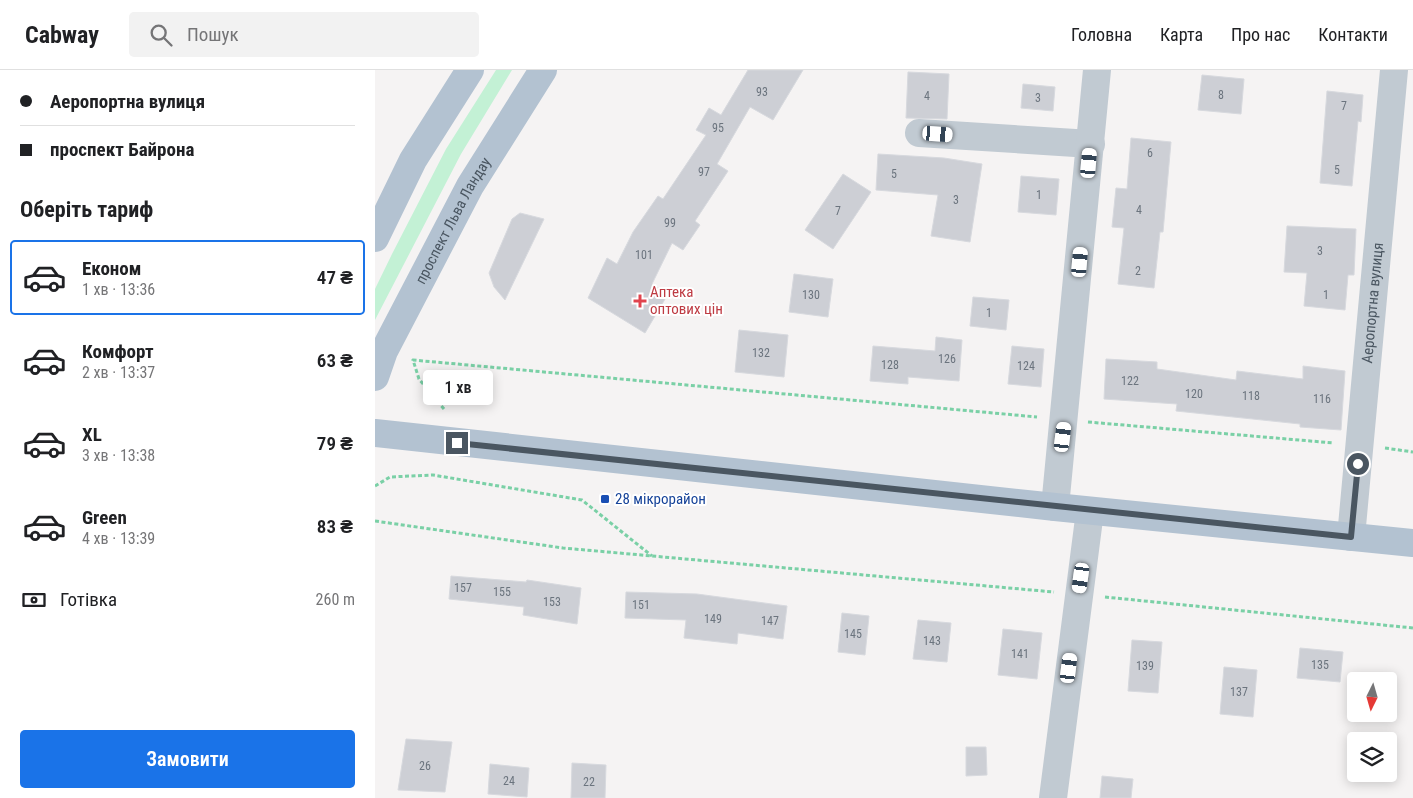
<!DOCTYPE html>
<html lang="uk">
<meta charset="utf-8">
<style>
:root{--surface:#fff;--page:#f2f2f2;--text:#202124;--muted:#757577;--line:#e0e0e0;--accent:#1a73e8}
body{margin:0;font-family:"Roboto Condensed",sans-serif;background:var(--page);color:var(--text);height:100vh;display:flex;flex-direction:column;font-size:19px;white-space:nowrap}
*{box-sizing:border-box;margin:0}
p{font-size:16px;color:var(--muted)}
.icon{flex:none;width:28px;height:28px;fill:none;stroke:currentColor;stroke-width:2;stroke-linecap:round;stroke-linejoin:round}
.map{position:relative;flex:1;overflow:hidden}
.details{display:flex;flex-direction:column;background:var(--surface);width:375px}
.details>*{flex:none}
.guide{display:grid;align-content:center;height:110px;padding:0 20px;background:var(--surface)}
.needle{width:32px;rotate:185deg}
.controls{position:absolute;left:972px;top:602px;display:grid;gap:10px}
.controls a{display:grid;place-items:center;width:50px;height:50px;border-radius:5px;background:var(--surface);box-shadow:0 2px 12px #0003;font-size:25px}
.end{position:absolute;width:22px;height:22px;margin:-11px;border:6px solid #4a5661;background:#fff;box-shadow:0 0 0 2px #fff}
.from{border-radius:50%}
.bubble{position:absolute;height:35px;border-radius:5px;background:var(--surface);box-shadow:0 2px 12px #0003;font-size:16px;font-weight:600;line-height:35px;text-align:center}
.car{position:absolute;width:15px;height:30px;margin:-15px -8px;border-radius:6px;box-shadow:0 0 4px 1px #0007;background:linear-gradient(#fff 24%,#345 0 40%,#fff 0 76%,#345 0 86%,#fff 0)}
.guide b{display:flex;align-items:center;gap:18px;height:48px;font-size:19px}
.guide b+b{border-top:1px solid var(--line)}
.guide i{width:12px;height:12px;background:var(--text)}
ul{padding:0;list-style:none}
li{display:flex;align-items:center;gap:15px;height:75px;margin:0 10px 8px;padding:0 10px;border:2px solid transparent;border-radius:5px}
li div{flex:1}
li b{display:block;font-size:19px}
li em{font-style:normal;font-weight:600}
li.on{border-color:var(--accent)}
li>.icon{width:45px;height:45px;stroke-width:1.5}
h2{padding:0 20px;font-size:22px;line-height:60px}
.pay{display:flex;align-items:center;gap:12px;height:55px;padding:0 20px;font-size:19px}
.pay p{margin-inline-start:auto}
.action{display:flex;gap:10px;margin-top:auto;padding:10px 20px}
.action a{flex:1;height:58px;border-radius:5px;background:var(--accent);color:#fff;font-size:20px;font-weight:600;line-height:58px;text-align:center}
header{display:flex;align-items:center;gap:30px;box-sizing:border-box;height:70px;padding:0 25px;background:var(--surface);border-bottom:1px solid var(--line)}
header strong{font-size:24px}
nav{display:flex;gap:28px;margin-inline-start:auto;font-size:18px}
.search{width:350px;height:45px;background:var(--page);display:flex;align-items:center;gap:12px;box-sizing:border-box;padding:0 18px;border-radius:5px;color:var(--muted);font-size:19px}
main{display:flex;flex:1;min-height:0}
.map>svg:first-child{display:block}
.green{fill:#c3f1d5}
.building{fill:#cdcfd5;stroke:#d7d9de}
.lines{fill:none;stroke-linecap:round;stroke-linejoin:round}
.path{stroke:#7ad0a6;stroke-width:3;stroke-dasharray:4 2.5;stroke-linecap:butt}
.street{stroke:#c1cad2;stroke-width:28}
.primary{stroke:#b3c2d1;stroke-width:28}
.route{stroke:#4a5661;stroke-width:6}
.health-dot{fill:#e0444e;stroke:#fff;stroke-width:2}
.transit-dot{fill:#1a4fb4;stroke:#fff;stroke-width:2}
.labels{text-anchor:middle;stroke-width:4;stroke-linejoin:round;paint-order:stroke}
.number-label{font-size:12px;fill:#6b747e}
.street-label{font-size:15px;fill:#4a5661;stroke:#fff}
.health-label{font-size:15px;fill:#be3a42;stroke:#fff;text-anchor:start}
.transit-label{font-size:15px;fill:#164399;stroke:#fff;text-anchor:start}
</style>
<header>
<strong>Cabway</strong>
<div class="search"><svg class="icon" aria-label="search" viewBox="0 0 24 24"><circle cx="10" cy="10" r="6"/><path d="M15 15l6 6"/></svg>Пошук</div>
<nav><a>Головна</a><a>Карта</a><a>Про нас</a><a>Контакти</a></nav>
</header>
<main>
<section class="details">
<div class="guide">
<b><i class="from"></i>Аеропортна вулиця</b>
<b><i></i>проспект Байрона</b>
</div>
<h2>Оберіть тариф</h2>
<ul>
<li class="on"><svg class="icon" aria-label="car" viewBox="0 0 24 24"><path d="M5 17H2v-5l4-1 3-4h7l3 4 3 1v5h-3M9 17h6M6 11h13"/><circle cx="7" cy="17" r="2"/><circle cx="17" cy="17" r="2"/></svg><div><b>Економ</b><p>1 хв · 13:36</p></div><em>47 ₴</em></li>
<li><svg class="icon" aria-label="car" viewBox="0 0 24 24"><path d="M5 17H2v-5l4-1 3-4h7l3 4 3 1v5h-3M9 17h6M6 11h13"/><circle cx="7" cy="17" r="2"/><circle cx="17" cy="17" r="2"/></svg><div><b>Комфорт</b><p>2 хв · 13:37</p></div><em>63 ₴</em></li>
<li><svg class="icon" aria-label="car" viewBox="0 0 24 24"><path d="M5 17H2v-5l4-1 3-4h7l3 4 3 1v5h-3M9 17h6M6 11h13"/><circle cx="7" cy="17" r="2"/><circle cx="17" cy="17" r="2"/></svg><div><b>XL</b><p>3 хв · 13:38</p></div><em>79 ₴</em></li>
<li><svg class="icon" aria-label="car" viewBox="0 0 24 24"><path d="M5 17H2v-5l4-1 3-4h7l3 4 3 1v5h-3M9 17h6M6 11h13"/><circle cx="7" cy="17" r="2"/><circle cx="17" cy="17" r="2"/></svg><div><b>Green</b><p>4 хв · 13:39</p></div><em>83 ₴</em></li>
</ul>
<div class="pay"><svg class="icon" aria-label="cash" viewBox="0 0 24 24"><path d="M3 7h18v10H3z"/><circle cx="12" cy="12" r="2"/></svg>Готівка<p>260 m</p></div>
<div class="action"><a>Замовити</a></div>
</section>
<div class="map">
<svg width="1038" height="728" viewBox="0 0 1038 728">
<rect width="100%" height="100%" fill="#f5f3f3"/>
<polygon class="green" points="121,0 137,0 86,84 0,250 0,219 17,184 71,79"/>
<g class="building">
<polygon points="373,0 428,0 398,50 375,37 342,94 353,101 320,151 325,155 308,180 297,173 277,214 293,224 270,263 213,228 232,188 242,194 258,162 283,126 288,129 331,65 321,60 334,38 346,45"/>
<polygon points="533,2 574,4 572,49 531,48"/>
<polygon points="827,5 869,9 866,44 823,40"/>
<polygon points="648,14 680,17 678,41 646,38"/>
<polygon points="952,21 988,25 986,52 983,51 977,116 945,113"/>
<polygon points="756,68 796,72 788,162 785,162 779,218 743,214 749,158 737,157 741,118 752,119"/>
<polygon points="503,84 569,88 607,94 595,172 556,166 563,125 501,120"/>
<polygon points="468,104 496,122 458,179 430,160"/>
<polygon points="646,106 684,109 681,145 643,142"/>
<polygon points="145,143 169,149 130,230 119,217 114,203 137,149"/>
<polygon points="912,156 981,159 979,205 973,205 970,240 929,236 932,203 909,202"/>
<polygon points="419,204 458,209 453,247 414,242"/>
<polygon points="598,227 634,230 631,260 595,256"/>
<polygon points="364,260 413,265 409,307 360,302"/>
<polygon points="561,267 587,270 584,311 533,307 533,314 495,311 498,276 560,281"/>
<polygon points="637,276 669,279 666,317 633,314"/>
<polygon points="731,289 782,292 782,299 861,310 862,301 928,309 928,296 970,301 966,360 925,357 925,354 801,341 802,334 729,329"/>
<polygon points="76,506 151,512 152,510 206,518 202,554 148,545 149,537 74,529"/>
<polygon points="251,522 322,524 412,536 408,569 363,563 362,574 309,568 311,550 250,548"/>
<polygon points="467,543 494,546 490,585 463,582"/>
<polygon points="543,550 576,553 572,592 538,589"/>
<polygon points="628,559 667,563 662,609 623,605"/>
<polygon points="757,570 787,572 783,623 753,621"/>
<polygon points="925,578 968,582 965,612 922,608"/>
<polygon points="849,597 882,600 878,647 845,644"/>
<polygon points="31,669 77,672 70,722 23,720"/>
<polygon points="591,677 611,677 612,705 591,706"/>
<polygon points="197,693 231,695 230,728 196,728"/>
<polygon points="115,694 154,698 152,727 113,724"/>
<polygon points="727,706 758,709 756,728 725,728"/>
</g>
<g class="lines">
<g class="path">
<polyline points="69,339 44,309 38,290 662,347"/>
<polyline points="713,352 959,373"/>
<polyline points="1010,378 1038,382"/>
<polyline points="0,416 15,407 58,405 207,430 277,486"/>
<polyline points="0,451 188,478 679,522"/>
<polyline points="730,527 1038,558"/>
</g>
<g class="street">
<polyline points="544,63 716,74"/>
<polyline points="680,437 722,0"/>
<path id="s1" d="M976,467l43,-467"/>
<polyline points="678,728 715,441"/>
</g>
<g class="primary">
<polyline points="0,168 38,90 95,0"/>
<path id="s2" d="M0,307l9,-26 86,-165 73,-116"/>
<polyline points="0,363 680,437 1038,473"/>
</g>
</g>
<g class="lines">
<polyline class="route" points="82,373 976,467 983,394"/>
</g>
<path class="health-dot" d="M262.5 223.5h5v5h5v5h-5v5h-5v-5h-5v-5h5z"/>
<rect class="transit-dot" x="225" y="424" width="10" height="10" rx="2.5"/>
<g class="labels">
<g class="number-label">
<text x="387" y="26">93</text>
<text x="846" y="29">8</text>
<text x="552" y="30">4</text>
<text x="663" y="32">3</text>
<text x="969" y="40">7</text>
<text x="343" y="62">95</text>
<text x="775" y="87">6</text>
<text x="962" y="104">5</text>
<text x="329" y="106">97</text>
<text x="519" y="108">5</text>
<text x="664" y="129">1</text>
<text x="581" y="134">3</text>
<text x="764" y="144">4</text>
<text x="463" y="145">7</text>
<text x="295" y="157">99</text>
<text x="945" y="185">3</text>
<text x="269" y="189">101</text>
<text x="763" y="205">2</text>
<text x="436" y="229">130</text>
<text x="951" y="229">1</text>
<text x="614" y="247">1</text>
<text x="386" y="287">132</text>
<text x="572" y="293">126</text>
<text x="515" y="299">128</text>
<text x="651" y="300">124</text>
<text x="755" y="315">122</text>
<text x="819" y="328">120</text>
<text x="876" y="330">118</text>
<text x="947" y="333">116</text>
<text x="88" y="522">157</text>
<text x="127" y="526">155</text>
<text x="177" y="536">153</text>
<text x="266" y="539">151</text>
<text x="338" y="553">149</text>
<text x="395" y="555">147</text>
<text x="478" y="568">145</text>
<text x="557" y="575">143</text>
<text x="645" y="588">141</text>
<text x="945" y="599">135</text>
<text x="770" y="600">139</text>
<text x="864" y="626">137</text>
<text x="50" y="700">26</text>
<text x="134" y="715">24</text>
<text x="214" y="716">22</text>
</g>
<g class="street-label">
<text dy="5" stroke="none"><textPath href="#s2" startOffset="175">проспект Льва Ландау</textPath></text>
<text dy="5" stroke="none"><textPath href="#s1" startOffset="235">Аеропортна вулиця</textPath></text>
</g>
<g class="health-label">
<text x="275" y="227">Аптека<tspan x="275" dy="17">оптових цін</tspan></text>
</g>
<g class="transit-label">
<text x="240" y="434">28 мікрорайон</text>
</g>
</g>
</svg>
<div class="controls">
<a><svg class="needle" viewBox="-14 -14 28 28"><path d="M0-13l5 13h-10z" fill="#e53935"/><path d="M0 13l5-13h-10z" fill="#757577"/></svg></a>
<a><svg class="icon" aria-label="layers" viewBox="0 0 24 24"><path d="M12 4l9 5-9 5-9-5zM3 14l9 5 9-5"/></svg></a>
</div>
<i class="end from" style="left:983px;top:394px"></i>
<i class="end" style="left:82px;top:373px"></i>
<div class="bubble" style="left:48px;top:300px;width:70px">1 хв</div>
<i class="car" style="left:563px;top:64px;rotate:94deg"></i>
<i class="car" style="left:714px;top:93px;rotate:5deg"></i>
<i class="car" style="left:705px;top:192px;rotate:5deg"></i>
<i class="car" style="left:688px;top:367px;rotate:7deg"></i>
<i class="car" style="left:706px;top:508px;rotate:188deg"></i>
<i class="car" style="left:694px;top:598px;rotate:7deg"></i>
</div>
</main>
